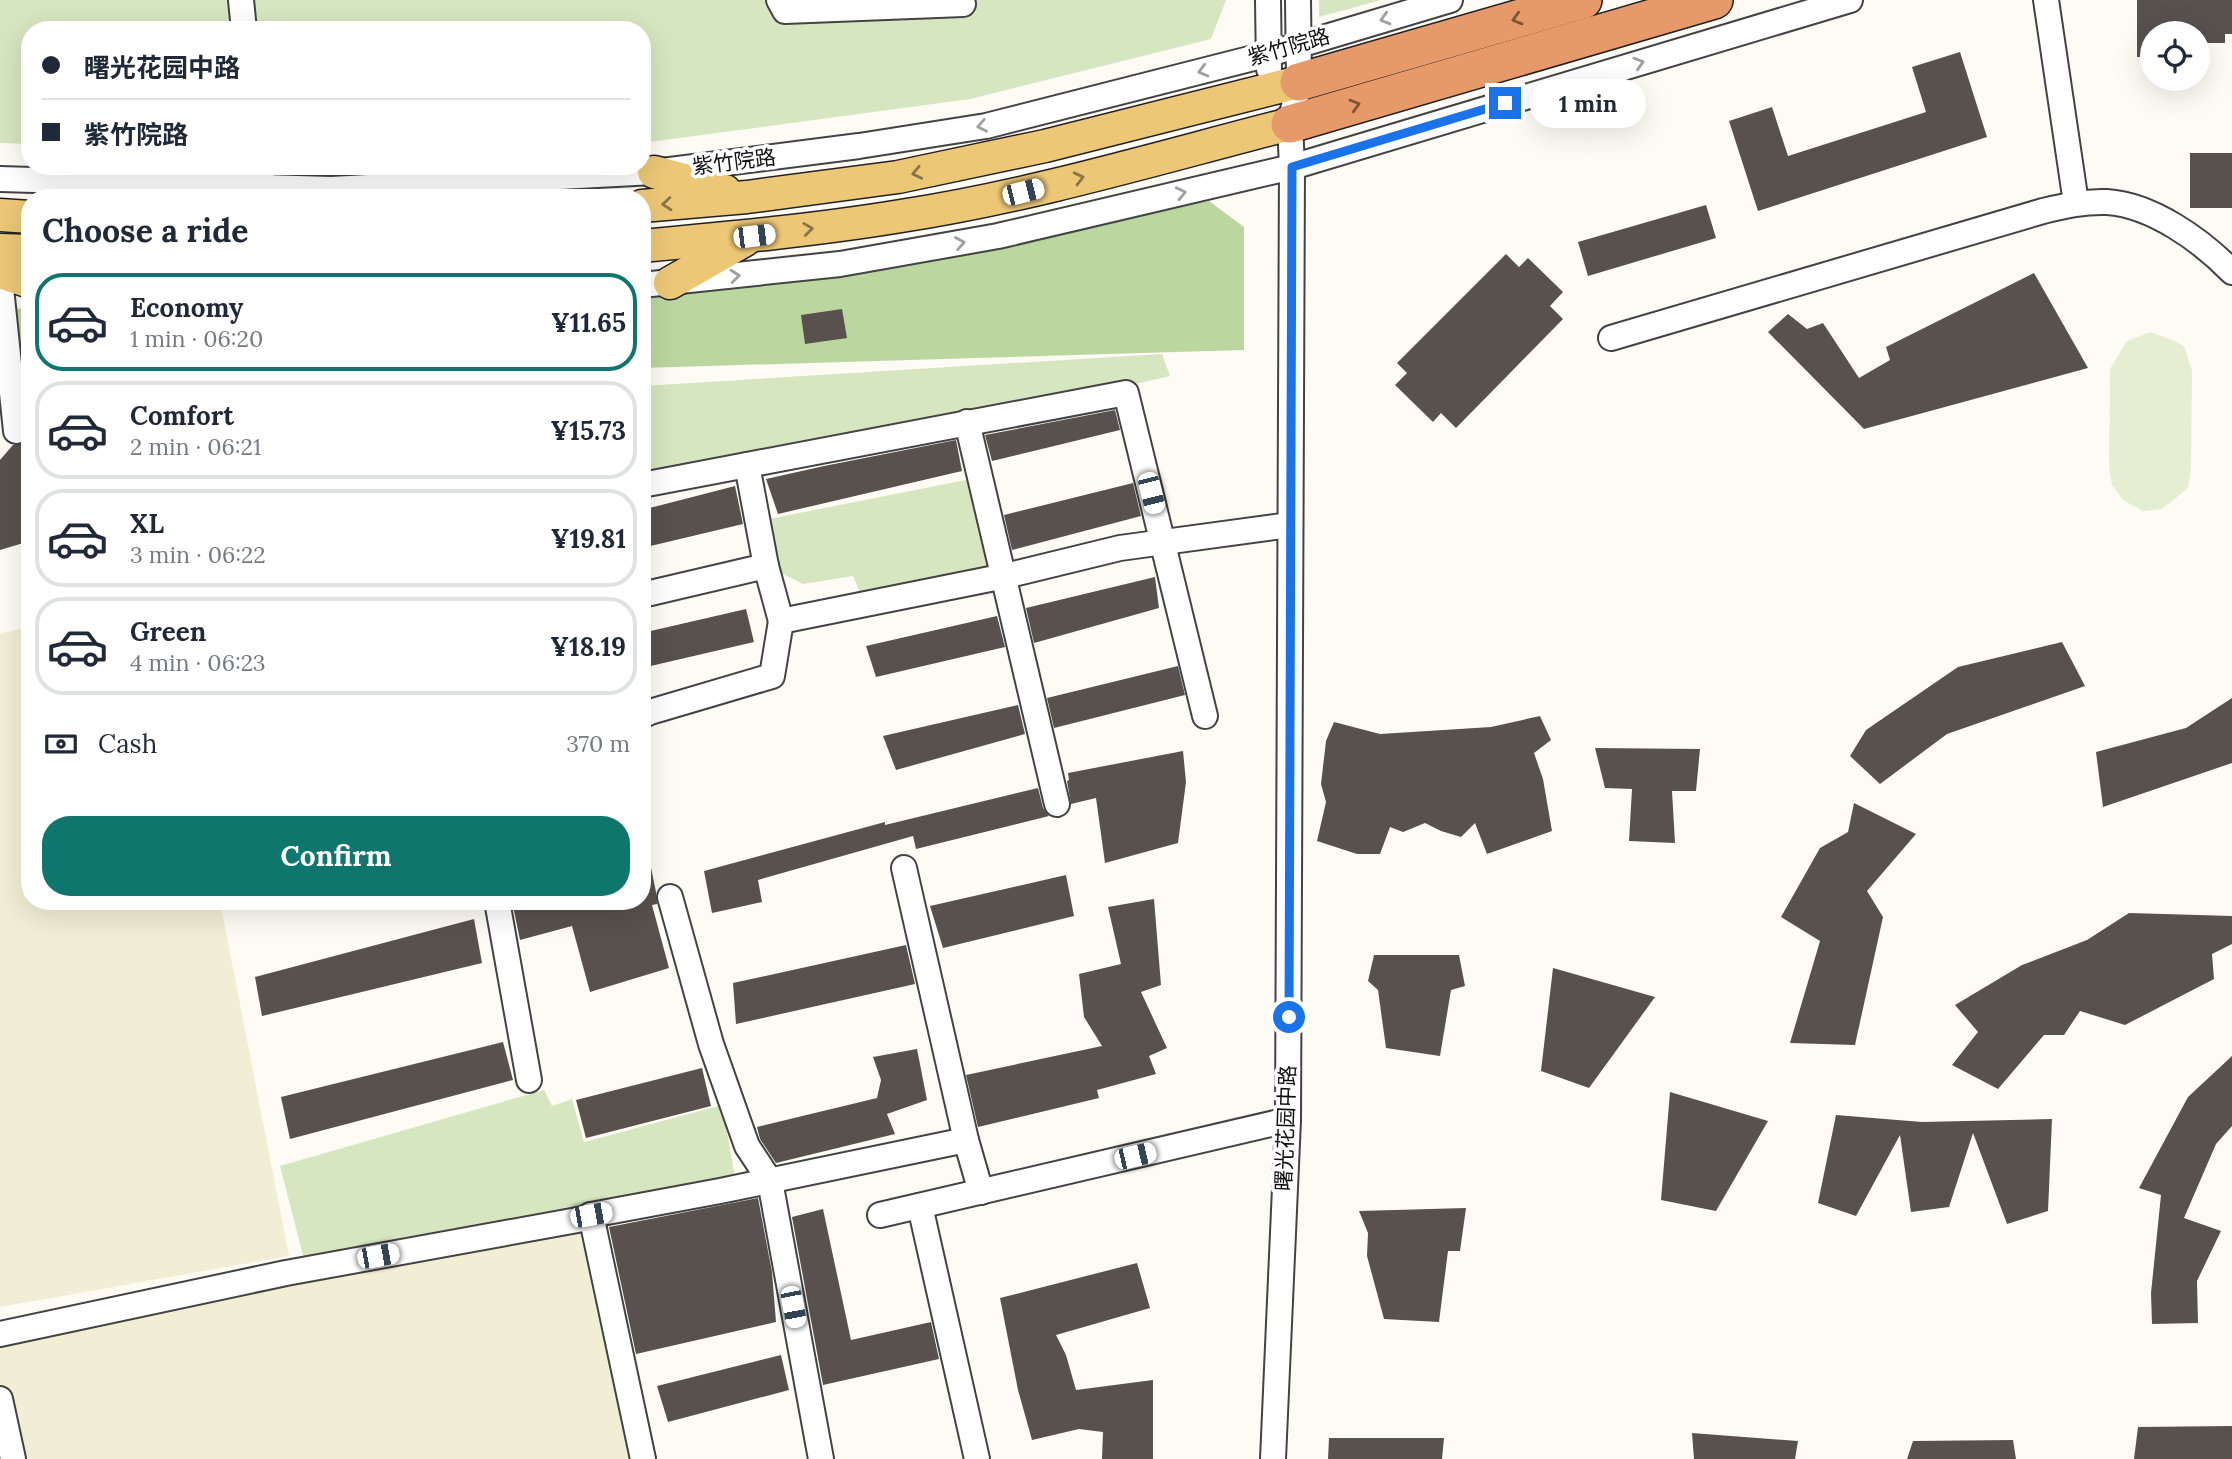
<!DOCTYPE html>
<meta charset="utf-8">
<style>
:root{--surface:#fff;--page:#f6f6f7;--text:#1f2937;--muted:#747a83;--line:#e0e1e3;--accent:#0f766e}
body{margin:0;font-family:Lora,"Noto Sans SC",serif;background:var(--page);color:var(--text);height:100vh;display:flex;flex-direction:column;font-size:26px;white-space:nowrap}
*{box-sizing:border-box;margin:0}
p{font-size:23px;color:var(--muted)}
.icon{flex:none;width:38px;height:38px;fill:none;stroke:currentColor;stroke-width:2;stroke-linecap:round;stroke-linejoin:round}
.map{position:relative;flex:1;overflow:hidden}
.side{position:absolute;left:21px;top:189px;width:630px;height:721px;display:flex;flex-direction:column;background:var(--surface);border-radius:28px;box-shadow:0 7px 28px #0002}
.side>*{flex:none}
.banner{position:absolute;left:21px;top:21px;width:630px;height:154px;border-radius:28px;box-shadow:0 7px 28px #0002;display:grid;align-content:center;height:154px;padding:0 21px;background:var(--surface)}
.controls{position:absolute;left:2140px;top:21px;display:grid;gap:14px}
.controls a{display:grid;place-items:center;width:70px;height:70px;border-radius:50%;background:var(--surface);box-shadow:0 7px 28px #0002;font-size:35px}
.end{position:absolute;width:32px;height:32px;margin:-16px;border:9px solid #1a73e8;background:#fff;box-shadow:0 0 0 4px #fff}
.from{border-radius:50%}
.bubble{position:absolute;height:49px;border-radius:24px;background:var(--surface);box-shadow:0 7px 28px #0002;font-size:23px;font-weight:800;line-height:49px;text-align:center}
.car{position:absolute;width:21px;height:42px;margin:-21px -10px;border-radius:9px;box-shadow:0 0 5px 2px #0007;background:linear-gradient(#fff 24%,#345 0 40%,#fff 0 76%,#345 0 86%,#fff 0)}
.banner b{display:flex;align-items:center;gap:24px;height:66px;font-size:26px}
.banner b+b{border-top:2px solid var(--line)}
.banner i{width:18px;height:18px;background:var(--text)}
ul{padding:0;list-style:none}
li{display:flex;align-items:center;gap:21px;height:98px;margin:0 14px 10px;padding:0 7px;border:4px solid var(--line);border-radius:28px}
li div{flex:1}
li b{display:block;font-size:26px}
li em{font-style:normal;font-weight:800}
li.active{border-color:var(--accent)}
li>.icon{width:63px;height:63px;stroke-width:1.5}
h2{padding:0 21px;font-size:32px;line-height:84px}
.pay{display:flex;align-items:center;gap:18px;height:77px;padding:0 21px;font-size:26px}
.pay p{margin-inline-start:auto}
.primary-button{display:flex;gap:14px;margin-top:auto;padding:14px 21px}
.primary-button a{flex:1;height:80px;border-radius:28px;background:var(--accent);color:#fff;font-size:28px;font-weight:800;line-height:80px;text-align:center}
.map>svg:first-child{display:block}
.farmland{fill:#f2eed5}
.green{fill:#d6e6c0}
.forest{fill:#bcd6a0}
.pitch{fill:#e6eed1}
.building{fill:#58514d}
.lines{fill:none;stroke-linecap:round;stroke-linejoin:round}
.minor-casing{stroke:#434343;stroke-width:28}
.major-casing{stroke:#212121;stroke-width:35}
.highway-casing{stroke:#212121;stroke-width:40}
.minor{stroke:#fff;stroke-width:24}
.major{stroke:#ecc776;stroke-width:32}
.highway{stroke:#e79a69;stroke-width:37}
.oneway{stroke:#9f9f9f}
.oneway2{stroke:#7c553c}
.oneway3{stroke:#897548}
.route{stroke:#1a73e8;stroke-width:9}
.labels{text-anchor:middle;stroke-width:7;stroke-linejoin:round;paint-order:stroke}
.street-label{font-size:21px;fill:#101010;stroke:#fff}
</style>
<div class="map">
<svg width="2232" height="1459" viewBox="0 0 2232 1459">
<rect width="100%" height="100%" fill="#fefbf4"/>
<g class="farmland">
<polygon points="30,626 30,901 220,901 289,1256 0,1307 0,634"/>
<polygon points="583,1219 634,1459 13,1459 0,1399 0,1343"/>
</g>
<g class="green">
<polygon points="0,0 1226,0 1211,39 970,99 642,143 642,30 30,30 30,144 0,143"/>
<polygon points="1319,0 1381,0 1319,17"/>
<polygon points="1162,354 1170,376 1089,395 642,474 642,386"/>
<polygon points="971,479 994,570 862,598 853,576 803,584 777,571 764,520"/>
<polygon points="650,750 650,790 642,792 642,752"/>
<polygon points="544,1090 552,1106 572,1099 584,1142 722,1105 736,1182 305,1263 280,1166"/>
</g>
<g class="forest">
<polygon points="1209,201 1244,227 1244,350 642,368 642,286 827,276"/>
<polygon points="30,308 30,399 10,309"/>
</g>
<polygon class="pitch" points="2150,332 2170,339 2184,346 2192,371 2191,468 2188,488 2162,509 2143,511 2123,500 2112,485 2109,466 2110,369 2127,341"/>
<g class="building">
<polygon points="2137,0 2232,0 2232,34 2225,34 2225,43 2198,43 2198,33 2152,33 2152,57 2137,57"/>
<polygon points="1960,52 1987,137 1758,211 1729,121 1772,107 1788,156 1926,112 1912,67"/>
<rect x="2190" y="153" width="42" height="55"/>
<polygon points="1706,205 1716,238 1588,276 1578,242"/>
<polygon points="1506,254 1519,267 1528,258 1563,292 1550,306 1563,319 1456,428 1441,413 1433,422 1395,385 1407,373 1397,363"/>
<polygon points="2034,273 2088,368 1864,429 1768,332 1788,314 1807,329 1823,323 1859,378 1890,360 1886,347"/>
<polygon points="842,309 847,338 805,344 801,315"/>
<polygon points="1115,410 1120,430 992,461 985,435"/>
<polygon points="30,436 30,541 0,550 0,460 13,445 24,443"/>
<polygon points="956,440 962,471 778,514 766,479 824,466"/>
<polygon points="1133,483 1141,516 1012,550 1004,515"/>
<polygon points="735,486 743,524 642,548 642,510"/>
<polygon points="1155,577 1159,608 1034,643 1026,608"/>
<polygon points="746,609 754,642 642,668 642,633"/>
<polygon points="997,616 1005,647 876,677 866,646"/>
<polygon points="2062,642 2085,686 1947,734 1880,784 1850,756 1866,730 1958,667"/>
<polygon points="1178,666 1185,695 1054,728 1047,698"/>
<polygon points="2232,698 2232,763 2103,807 2096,752 2186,728"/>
<polygon points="1018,705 1025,734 896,770 883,736"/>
<polygon points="1540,716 1551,740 1534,753 1543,779 1552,831 1487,854 1475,823 1461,837 1441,831 1425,823 1403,832 1390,827 1380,854 1357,854 1317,841 1326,802 1321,784 1326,741 1334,722 1380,734 1491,727"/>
<polygon points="1595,748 1700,749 1696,791 1672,791 1675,843 1629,841 1632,789 1605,788"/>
<polygon points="1183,751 1186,782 1178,843 1105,863 1096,798 1071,804 1067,781 1069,780 1068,773"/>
<polygon points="1038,788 1043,808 1049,816 916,849 913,836 758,880 762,902 712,913 704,871 885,822 885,825"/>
<polygon points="1854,803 1916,834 1867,891 1883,917 1855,1045 1790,1043 1820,941 1781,917 1820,848 1848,832"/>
<polygon points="649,858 656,892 657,904 652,905 669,968 590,992 572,926 520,940 512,901 642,901 642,859"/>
<polygon points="1066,875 1074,916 943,948 930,906"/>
<polygon points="1154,899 1161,985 1141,992 1167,1048 1149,1056 1156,1074 1097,1090 1099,1098 978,1127 966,1075 1102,1046 1084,1017 1079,974 1121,964 1108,907"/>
<polygon points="2129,913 2232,916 2232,944 2212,954 2214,979 2125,1025 2080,1011 2064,1035 2044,1035 1998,1089 1952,1065 1978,1032 1955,1005 2022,965 2087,940"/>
<polygon points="474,919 482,963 262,1016 255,977"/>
<polygon points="906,945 915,984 736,1024 733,983"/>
<polygon points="1374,955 1459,955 1465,986 1451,990 1440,1056 1386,1048 1378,990 1368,981"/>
<polygon points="1553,968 1655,997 1589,1088 1541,1071"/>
<polygon points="503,1042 513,1080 290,1139 281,1097"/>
<polygon points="917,1049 927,1100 887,1114 895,1134 776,1163 760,1139 757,1127 877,1098 881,1080 873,1057"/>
<polygon points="2232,1056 2232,1126 2216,1144 2184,1218 2221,1231 2197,1281 2198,1323 2152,1324 2151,1293 2161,1195 2139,1188 2188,1097"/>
<polygon points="702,1068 711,1106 586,1138 576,1100"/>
<polygon points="1670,1092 1768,1121 1716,1211 1661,1200"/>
<polygon points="1836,1115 1922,1122 2052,1119 2048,1211 2007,1224 1973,1133 1949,1207 1911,1212 1900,1135 1856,1216 1818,1203"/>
<polygon points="758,1198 772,1272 776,1322 636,1354 609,1227"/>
<polygon points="1466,1208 1460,1251 1448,1251 1439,1322 1384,1319 1367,1256 1368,1233 1359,1211"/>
<polygon points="823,1209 851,1340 931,1322 939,1359 823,1385 792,1217"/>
<polygon points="1137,1263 1150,1308 1056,1335 1066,1355 1076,1390 1153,1380 1153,1459 1102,1459 1103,1432 1079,1429 1032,1440 1018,1390 1000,1298"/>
<polygon points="781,1355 789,1390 668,1422 657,1386"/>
<polygon points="2232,1426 2232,1459 2134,1459 2138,1427"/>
<polygon points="1692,1433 1798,1441 1795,1459 1694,1459"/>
<polygon points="1329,1438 1444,1438 1442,1459 1328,1459"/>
<polygon points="2013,1440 2016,1459 1907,1459 1913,1441"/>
</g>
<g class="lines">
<g class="minor-casing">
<g id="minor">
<polyline points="241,0 244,30"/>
<polyline points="779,0 785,11 963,4"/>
<polyline points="1268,0 1269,69"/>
<polyline points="2046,0 2076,203"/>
<polyline points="260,166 263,187"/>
<polyline points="0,179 331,189 654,172 859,146 986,126 1269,54 1450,0"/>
<polyline points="642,285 840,264 998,236 1292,167 1850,0"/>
<polyline points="1,288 16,431"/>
<path d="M1611,338l432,-127c21,-5 42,-10 64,-9 45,3 94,38 125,70"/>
<polyline points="967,422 1057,804"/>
<polyline points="747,465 766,566"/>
<polyline points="642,485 1126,393 1205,716"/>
<polyline points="642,595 766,566 781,621 1005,576 1120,548 1290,525"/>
<polyline points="642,716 650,712 772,676 781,621"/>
<polyline points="904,868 966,1140"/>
<polyline points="670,897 711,1044 747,1146 770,1181 821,1459"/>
<polyline points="497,901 529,1080"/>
<polyline points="920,1206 977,1459"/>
<polyline points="591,1215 643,1459"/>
<polyline points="880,1215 1288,1120"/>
<polyline points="0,1334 286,1273 583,1219 591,1215 720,1191 966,1140 981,1192"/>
<polyline points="0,1399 13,1459"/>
<polyline points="1273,1459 1288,1120 1292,167 1290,124 1299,82 1298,0"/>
</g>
</g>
<g class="major-casing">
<g id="major">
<polyline points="654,172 725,191"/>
<polyline points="642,206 747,197 898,177 1045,146 1299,82"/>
<polyline points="0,215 30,217"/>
<path d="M642,246c87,-8 174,-16 259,-30 131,-20 260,-59 389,-92"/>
<polyline points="0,250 30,251"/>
<polyline points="0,272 30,282"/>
<polyline points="670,283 745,240"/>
</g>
</g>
<g class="highway-casing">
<g id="highway">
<polyline points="1299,82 1583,0"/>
<polyline points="1290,124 1714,0"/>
</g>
</g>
<use href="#minor" class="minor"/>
<use href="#major" class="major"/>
<use href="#highway" class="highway"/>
</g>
<defs><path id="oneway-chevron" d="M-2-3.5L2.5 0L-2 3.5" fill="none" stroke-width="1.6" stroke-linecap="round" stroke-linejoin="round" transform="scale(1.75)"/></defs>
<g class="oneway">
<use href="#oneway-chevron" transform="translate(1385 19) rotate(164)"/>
<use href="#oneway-chevron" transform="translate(1639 63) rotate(-17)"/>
<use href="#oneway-chevron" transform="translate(1203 71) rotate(165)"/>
<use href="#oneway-chevron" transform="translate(982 126) rotate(169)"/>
<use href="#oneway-chevron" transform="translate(1181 193) rotate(-13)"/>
<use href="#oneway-chevron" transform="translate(960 243) rotate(-10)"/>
<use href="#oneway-chevron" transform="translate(735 276) rotate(-6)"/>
</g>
<g class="oneway2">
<use href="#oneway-chevron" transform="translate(1517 19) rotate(164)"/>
<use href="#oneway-chevron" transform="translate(1355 105) rotate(-16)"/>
</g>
<g class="oneway3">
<use href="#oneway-chevron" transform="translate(917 173) rotate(168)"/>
<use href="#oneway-chevron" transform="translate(1079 178) rotate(-14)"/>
<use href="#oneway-chevron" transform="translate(667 204) rotate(175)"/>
<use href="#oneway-chevron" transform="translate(808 229) rotate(-7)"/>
</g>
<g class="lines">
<polyline class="route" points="1289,1017 1292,167 1505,103"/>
</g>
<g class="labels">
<g class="street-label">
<text transform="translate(1289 47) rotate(-16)" y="7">紫竹院路</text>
<text transform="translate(734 162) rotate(-7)" y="7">紫竹院路</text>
<text transform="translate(1286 1128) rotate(-88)" y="7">曙光花园中路</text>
</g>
</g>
</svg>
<div class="controls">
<a><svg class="icon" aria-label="locate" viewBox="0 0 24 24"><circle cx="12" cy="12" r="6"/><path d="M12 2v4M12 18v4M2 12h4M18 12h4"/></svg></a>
</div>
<i class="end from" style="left:1289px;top:1017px"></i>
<i class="end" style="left:1505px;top:103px"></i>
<div class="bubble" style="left:1530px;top:79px;width:116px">1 min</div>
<i class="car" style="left:1023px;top:192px;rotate:76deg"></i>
<i class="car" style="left:754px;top:236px;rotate:83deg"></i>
<i class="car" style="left:1151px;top:493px;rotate:166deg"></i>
<i class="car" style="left:1135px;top:1156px;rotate:77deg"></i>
<i class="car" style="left:591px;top:1215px;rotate:80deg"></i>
<i class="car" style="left:378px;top:1256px;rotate:80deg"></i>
<i class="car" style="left:793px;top:1307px;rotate:169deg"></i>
<div class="banner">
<b><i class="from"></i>曙光花园中路</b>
<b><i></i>紫竹院路</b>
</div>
<section class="side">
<h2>Choose a ride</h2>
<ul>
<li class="active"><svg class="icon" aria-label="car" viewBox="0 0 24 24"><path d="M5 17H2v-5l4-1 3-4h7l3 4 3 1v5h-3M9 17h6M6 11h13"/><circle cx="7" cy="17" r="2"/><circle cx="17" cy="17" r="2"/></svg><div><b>Economy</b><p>1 min · 06:20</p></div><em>¥11.65</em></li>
<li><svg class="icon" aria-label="car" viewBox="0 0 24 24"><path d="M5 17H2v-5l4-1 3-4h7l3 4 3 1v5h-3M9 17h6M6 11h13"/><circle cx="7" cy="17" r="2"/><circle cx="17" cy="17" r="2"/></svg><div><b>Comfort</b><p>2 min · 06:21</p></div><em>¥15.73</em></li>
<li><svg class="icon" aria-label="car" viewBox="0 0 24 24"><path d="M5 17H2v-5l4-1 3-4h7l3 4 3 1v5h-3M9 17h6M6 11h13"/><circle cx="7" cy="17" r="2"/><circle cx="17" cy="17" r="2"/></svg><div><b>XL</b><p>3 min · 06:22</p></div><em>¥19.81</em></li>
<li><svg class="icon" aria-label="car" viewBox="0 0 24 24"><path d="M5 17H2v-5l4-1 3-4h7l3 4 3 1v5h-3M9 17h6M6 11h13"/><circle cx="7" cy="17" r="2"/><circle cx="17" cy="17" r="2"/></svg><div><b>Green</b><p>4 min · 06:23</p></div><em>¥18.19</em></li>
</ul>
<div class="pay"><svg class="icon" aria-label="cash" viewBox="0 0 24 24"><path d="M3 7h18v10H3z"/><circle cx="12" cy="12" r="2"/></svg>Cash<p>370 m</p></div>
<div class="primary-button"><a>Confirm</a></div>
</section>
</div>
